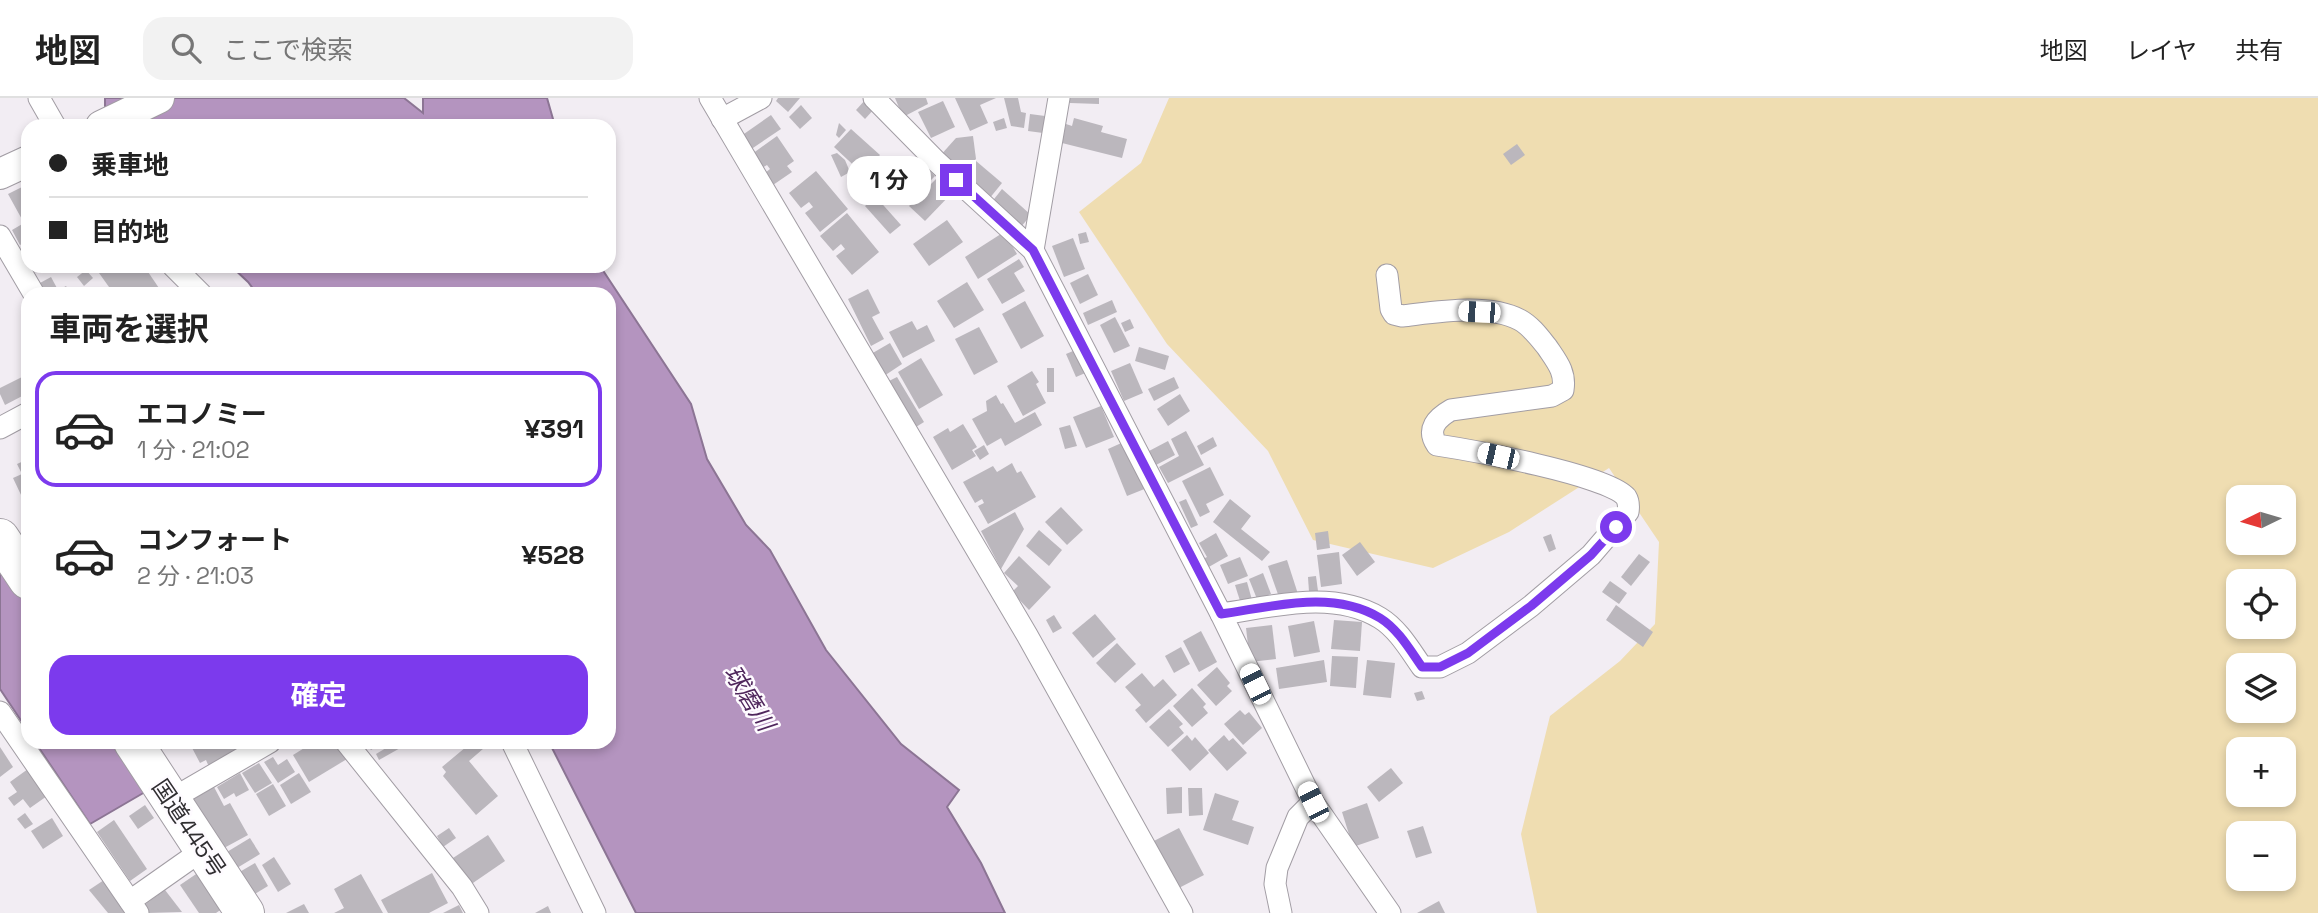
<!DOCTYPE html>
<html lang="ja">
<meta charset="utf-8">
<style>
:root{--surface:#fff;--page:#f2f2f2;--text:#222;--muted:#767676;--line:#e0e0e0;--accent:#7c3aed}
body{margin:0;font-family:"Space Grotesk","Noto Sans JP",sans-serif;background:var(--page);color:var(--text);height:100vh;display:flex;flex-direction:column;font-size:26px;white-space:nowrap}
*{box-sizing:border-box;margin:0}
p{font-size:23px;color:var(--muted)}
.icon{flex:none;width:38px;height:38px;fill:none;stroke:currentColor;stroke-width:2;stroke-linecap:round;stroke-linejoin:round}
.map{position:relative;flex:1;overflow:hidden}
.panel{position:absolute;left:21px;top:189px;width:595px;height:462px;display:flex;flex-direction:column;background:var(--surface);border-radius:21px;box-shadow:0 4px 10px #0003}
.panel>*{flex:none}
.top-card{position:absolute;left:21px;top:21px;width:595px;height:154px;border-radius:21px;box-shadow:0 4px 10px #0003;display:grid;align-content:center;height:154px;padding:0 28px;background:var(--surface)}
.needle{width:46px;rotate:265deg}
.buttons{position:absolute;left:2226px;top:387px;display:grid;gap:14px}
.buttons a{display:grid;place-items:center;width:70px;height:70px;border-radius:14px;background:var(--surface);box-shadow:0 4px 10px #0003;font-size:35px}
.end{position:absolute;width:32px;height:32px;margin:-16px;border:9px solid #7c3aed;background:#fff;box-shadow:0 0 0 4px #fff}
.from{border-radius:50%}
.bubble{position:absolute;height:49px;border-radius:21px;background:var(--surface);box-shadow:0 4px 10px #0003;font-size:23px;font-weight:700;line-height:49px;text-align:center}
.car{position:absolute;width:21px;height:42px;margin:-21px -10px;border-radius:9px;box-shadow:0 0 5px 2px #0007;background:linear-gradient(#fff 24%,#345 0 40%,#fff 0 76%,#345 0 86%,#fff 0)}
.top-card b{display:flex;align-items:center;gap:24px;height:66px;font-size:26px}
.top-card b+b{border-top:2px solid var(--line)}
.top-card i{width:18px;height:18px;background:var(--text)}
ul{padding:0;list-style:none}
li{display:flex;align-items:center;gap:21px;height:116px;margin:0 14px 10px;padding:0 14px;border:4px solid transparent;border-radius:21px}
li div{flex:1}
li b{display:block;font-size:26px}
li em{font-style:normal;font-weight:700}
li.active{border-color:var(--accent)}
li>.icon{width:63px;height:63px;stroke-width:1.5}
h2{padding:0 28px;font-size:32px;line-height:84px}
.button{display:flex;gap:14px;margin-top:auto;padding:14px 28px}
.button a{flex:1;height:80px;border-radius:21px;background:var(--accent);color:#fff;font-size:28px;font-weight:700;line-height:80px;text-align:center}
header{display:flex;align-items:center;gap:42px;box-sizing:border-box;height:98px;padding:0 35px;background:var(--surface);border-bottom:2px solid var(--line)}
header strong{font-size:33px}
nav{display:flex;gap:38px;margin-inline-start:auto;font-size:24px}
.search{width:490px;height:63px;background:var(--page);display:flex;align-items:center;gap:18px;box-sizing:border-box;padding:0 24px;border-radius:21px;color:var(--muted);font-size:26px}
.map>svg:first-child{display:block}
.green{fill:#efddb1;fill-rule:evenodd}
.water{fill:#b494bf;stroke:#8c7594;stroke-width:2}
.building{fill:#bbb7bd}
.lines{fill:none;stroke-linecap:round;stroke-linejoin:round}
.street-casing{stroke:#a29da4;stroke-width:23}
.secondary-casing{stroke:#a29da4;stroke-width:32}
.highway-casing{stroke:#a29da4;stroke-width:40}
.street{stroke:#fff;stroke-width:21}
.secondary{stroke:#fff;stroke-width:30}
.highway{stroke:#fff;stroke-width:38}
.route{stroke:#7c3aed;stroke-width:9}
.labels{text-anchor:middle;stroke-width:5;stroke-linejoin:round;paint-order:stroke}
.street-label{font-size:23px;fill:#302e31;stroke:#fefbff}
.water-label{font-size:24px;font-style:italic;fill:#4f265c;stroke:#fefbff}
</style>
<header>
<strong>地図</strong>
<div class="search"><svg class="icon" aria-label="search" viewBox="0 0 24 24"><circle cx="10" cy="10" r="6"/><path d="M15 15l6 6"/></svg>ここで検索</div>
<nav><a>地図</a><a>レイヤ</a><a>共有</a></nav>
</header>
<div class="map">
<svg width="2318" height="815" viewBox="0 0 2318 815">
<rect width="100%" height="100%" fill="#f2edf3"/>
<path class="green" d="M1169,0h1149v815h-781l-16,-79 29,-118 70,-55 35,-37 4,-82 -50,-74 -100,64 -76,36 -120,-28 -45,-89 -101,-107 -88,-132 62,-49zM2238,399h46v45h-46zM2238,483h46v45h-46zM2238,567h46v45h-46zM2238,651h46v45h-46zM2238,735h46v45h-46z"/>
<g class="water">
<polygon points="105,0 404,0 423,15 423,0 547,0 555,28 123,28 105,8"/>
<polygon points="231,168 600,168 691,306 707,361 746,427 770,452 826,552 901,646 959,692 947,709 981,765 1005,815 636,815 549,644 609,644 609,196 257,196 248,184"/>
<polygon points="0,457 28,503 28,633 0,591"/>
<polygon points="35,644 115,644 145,694 90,726"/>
</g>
<g class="building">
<polygon points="778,0 800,0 788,14 776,3"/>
<polygon points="895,0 926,0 928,6 903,19"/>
<polygon points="955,0 996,0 980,7 988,25 970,33"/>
<polygon points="1004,0 1018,0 1021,14 1026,15 1024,30 1011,28"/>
<polygon points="1070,0 1099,0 1099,6 1070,5"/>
<polygon points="866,1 875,10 865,21 856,12"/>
<polygon points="943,3 955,29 931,40 918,14"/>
<polygon points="801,7 812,20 800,31 789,19"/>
<polygon points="1030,16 1045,18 1043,35 1028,33"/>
<polygon points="771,17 781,31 750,52 741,38"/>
<polygon points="1004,20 1007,30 996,33 993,24"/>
<polygon points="1074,20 1103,28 1101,34 1127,41 1122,60 1062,45 1066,26 1072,28"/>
<polygon points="839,25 846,32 839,40 836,37"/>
<polygon points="851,31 880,57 863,76 834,49"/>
<polygon points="777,38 794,63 787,68 792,74 773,87 765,75 770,71 767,67 762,70 752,56"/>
<polygon points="973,38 976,61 959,77 939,59 956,40"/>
<polygon points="1517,46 1525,57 1511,67 1503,56"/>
<polygon points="837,55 845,62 850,74 841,79 831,57"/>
<polygon points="976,63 1002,85 989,101 962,79"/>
<polygon points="925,68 935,78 910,104 900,95"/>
<polygon points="816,73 848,111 820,134 805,115 813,109 809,104 801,110 789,95"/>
<polygon points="937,80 952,95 925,123 909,108"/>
<polygon points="28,86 28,142 20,147 12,132 24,125 8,96"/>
<polygon points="1002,91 1031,117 1020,130 991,105"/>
<polygon points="876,99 901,127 890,136 865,108"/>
<polygon points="847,115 879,154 852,177 836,158 845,151 841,146 833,153 820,138"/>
<polygon points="947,122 963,144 929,168 913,146"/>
<polygon points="1004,134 1017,156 978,181 965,159"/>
<polygon points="1086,134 1089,144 1080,146 1078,136"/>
<polygon points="1073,140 1085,171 1064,179 1052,148"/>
<polygon points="1019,161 1024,169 1014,175 1025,193 1002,206 987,181"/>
<polygon points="109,168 144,168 163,196 114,196 99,175"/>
<polygon points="86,172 93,180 84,188 77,179"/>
<polygon points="1088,176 1098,197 1080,206 1070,185"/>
<polygon points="51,179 58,192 46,196 40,185"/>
<polygon points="967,184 984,212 954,230 937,203"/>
<polygon points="66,188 71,196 53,196 57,193"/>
<polygon points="868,191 880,215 872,219 884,241 871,248 848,201"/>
<polygon points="1112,202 1117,214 1088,227 1083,215"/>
<polygon points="1025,203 1044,238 1021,251 1002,216"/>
<polygon points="1115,219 1130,248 1114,255 1100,227"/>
<polygon points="1130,221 1134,230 1125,234 1121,225"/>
<polygon points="912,223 917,232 927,227 935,243 903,260 889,234"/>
<polygon points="979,229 998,264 974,277 955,241"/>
<polygon points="890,245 902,266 884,278 871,256"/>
<polygon points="1139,249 1169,258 1165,272 1135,263"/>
<polygon points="1080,250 1090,273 1076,279 1066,256"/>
<polygon points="921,260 943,297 919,311 898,274"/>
<polygon points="1130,265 1143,295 1124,303 1111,273"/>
<rect x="1047" y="270" width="7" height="24"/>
<polygon points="1032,273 1039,284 1036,286 1046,305 1023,318 1007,288"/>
<polygon points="28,276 28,295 5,307 0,296 0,290"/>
<polygon points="897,279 924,324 916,329 889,283"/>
<polygon points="1174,279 1179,290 1154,303 1148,291"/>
<polygon points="1180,296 1190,313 1168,328 1157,311"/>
<polygon points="996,297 1001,306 1003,305 1015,325 1035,314 1042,327 1005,348 1001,340 987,348 972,321 987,313 986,303"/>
<polygon points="1101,308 1114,339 1086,350 1073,319"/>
<polygon points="963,326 977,349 972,352 976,358 952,372 933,339 948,330 950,334"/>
<polygon points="1070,327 1077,348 1065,351 1059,330"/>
<polygon points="1186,333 1204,367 1168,385 1159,369 1179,358 1171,341"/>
<polygon points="1213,339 1217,348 1201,357 1197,348"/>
<polygon points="1128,342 1147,390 1127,398 1108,351"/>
<polygon points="1168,343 1175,357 1156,367 1149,353"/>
<polygon points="984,347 989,356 980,362 974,353"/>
<polygon points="28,361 28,396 22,399 13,380 22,376 17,366"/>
<polygon points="1012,365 1017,375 1021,373 1036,399 988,426 978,408 984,405 982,401 975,405 963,384 993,368 997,374"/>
<polygon points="1210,369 1224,397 1206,406 1210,414 1200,419 1182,383"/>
<polygon points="1186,401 1198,427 1191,430 1179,404"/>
<polygon points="1230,401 1251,418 1241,431 1270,454 1262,463 1213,424"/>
<polygon points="1061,409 1083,432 1067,447 1045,424"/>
<polygon points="1015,414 1024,431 1001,471 981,433"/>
<polygon points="1039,432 1062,452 1049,468 1026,448"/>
<polygon points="1328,433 1330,450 1317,452 1315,435"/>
<polygon points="1216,435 1228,458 1207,470 1203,461 1207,459 1199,445"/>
<polygon points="1551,436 1556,451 1549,454 1543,439"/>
<polygon points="1360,444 1375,464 1357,478 1342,457"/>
<polygon points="1339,454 1342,486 1321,489 1317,457"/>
<polygon points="1639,456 1650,464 1631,488 1621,479"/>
<polygon points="1019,458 1051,489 1029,512 1012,494 1018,488 1004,475"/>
<polygon points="1240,459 1248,478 1228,486 1220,467"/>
<polygon points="1287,462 1298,496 1280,502 1268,468"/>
<polygon points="1263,475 1271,496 1257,501 1249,481"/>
<polygon points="1316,478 1318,493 1309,494 1308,479"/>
<polygon points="1610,483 1627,495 1619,506 1602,494"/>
<polygon points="1247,484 1252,502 1241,506 1235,487"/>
<polygon points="1616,507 1653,534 1643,549 1606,522"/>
<polygon points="1095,516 1116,541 1093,560 1072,535"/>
<polygon points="1054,517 1062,530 1053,535 1046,522"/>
<polygon points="1334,522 1362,524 1360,553 1331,551"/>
<polygon points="1314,523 1320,554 1294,559 1288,528"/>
<polygon points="1272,527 1276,561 1250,564 1246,530"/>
<polygon points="1201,533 1217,564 1199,574 1183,543"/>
<polygon points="1117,545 1136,566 1115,585 1096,565"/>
<polygon points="1181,549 1190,566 1174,575 1165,558"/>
<polygon points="1332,558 1358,559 1356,590 1330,588"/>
<polygon points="1324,562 1327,584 1279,591 1276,570"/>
<polygon points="1367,562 1395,565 1391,600 1363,597"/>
<polygon points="1217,569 1230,585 1227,588 1232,593 1216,608 1197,587"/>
<polygon points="1142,575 1154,589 1163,581 1177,597 1146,625 1135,612 1141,607 1125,589"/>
<polygon points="1192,590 1206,606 1203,609 1208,615 1192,629 1173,608"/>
<polygon points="1422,593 1425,601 1417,603 1414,595"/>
<polygon points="1169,611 1183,626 1179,629 1184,635 1168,649 1149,629"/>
<polygon points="1240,612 1245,617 1249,614 1262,630 1243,647 1224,626"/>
<polygon points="1187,637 1192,643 1195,639 1209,655 1190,673 1171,652"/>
<polygon points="1224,637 1229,643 1233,640 1247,655 1227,673 1208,652"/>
<polygon points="193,644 256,644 209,669 206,662 200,665 190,646"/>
<polygon points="314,644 336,644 347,661 309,684 293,657"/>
<polygon points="365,644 383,644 371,652"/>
<polygon points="396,644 399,644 402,649 379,662 376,656"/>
<polygon points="462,644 491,644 469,663 498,698 476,717 443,678 446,674 442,669 466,649"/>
<polygon points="0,649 13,669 0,679"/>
<polygon points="273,659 278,667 287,661 295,674 278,685 264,664"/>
<polygon points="259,665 272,685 255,695 242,675"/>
<polygon points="1391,670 1403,685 1379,704 1367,689"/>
<polygon points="28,671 47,698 30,710 23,701 14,708 8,700 17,694 10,684"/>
<polygon points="240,675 249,692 236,699 234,695 224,701 217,689"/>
<polygon points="299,675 311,694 291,706 280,687"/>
<polygon points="273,686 286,708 269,718 256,696"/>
<polygon points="214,689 224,708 230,705 248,737 224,750 188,704"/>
<polygon points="1182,689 1182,715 1167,716 1166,690"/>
<polygon points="1188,690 1202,690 1203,717 1189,718"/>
<polygon points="1215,695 1239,703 1232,722 1254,729 1248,747 1203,732"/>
<polygon points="1367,705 1379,740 1353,749 1342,714"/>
<polygon points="145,707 154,720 138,731 129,718"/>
<polygon points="25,715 33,726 25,731 17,721"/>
<polygon points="52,720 63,738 43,751 31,733"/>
<polygon points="114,722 147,771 130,783 97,734"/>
<polygon points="1423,728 1432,755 1416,760 1407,733"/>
<polygon points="449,730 456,740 443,749 437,738"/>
<polygon points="1179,730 1204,777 1175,792 1150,745"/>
<polygon points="488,737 505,763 470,787 453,760"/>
<polygon points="250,740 260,756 227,776 217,760"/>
<polygon points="274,759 291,786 278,794 262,767"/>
<polygon points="255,765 268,788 245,802 231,779"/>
<polygon points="205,770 229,806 216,815 199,815 180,787"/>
<polygon points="432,775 448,805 429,815 388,815 381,802"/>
<polygon points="361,776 383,815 334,815 344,810 334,791"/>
<polygon points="104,782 126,815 108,815 89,792"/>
<polygon points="165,792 182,814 148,815 143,808"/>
<polygon points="1439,803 1445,815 1417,815"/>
<polygon points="304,806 309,815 286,815"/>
<polygon points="459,807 463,815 443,815"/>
<polygon points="548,808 551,815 535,815"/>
</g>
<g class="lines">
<g class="street-casing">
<g id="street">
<polyline points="39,0 55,28"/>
<polyline points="710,0 1027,537 1182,815"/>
<polyline points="874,0 937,64 1033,152 1221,516 1313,704 1390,815"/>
<polyline points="722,21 761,0"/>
<polyline points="0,138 34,196"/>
<polyline points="1033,152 1059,0"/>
<polyline points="173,168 201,196"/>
<polyline points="0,330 28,315"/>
<path d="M1221,516c51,-7 111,-25 159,4 18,11 30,32 42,49h18l28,-14 63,-47 60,-51 37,-43c1,-6 1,-10 -2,-15 -18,-22 -156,-47 -189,-52 -11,-16 0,-27 14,-35l101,-14 11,-6c3,-18 -6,-28 -16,-43 -8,-10 -16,-21 -27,-27 -32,-17 -83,-8 -118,-4l-8,-2 -3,-5 -4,-34"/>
<polyline points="0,614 138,815"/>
<polyline points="346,644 462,789 478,815"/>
<polyline points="512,644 595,815"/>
<polyline points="170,702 270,644"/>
<polyline points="130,803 204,751"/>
<polyline points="1281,815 1275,786 1277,770 1298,719 1313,704"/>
</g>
</g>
<g class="secondary-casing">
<g id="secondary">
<polyline points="101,28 159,0"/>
<polyline points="0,76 28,63"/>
</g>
</g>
<g class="highway-casing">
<g id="highway">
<polyline points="0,440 28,482"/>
<polyline points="133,644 245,815"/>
</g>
</g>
<use href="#street" class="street"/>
<use href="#secondary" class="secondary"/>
<use href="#highway" class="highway"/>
</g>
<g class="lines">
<path class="route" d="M956,82l77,70 188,364c51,-7 111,-25 159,4 18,11 30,32 42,49h18l28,-14 63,-47 60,-51 25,-28"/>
</g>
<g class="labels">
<g class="street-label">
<text transform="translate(189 730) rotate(56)" y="8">国道445号</text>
</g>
<g class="water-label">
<text transform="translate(749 600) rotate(58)" y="8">球磨川</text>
</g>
</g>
</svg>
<div class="buttons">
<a><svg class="needle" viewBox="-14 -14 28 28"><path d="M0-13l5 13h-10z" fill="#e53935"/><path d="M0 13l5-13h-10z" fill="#767676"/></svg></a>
<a><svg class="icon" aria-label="locate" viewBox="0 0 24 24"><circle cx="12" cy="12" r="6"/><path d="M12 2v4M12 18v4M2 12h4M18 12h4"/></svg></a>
<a><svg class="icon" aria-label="layers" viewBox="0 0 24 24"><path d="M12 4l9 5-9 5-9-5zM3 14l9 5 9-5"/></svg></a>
<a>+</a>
<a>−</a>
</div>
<i class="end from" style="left:1616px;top:429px"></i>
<i class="end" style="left:956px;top:82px"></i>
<div class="bubble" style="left:847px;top:58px;width:84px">1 分</div>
<i class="car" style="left:1479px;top:214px;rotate:273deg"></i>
<i class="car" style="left:1498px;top:358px;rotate:283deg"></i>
<i class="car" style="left:1255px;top:586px;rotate:334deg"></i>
<i class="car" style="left:1313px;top:704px;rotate:334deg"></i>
<div class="top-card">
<b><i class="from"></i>乗車地</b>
<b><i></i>目的地</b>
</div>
<section class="panel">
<h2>車両を選択</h2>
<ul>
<li class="active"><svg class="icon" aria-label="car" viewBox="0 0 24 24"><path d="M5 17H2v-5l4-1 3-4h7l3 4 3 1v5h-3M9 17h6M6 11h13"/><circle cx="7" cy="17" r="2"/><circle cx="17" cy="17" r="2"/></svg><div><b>エコノミー</b><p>1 分 · 21:02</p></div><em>¥391</em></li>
<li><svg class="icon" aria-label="car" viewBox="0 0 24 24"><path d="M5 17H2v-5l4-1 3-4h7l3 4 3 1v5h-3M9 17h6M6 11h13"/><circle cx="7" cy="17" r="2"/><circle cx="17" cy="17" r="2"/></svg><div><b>コンフォート</b><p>2 分 · 21:03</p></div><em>¥528</em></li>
</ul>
<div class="button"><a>確定</a></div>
</section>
</div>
